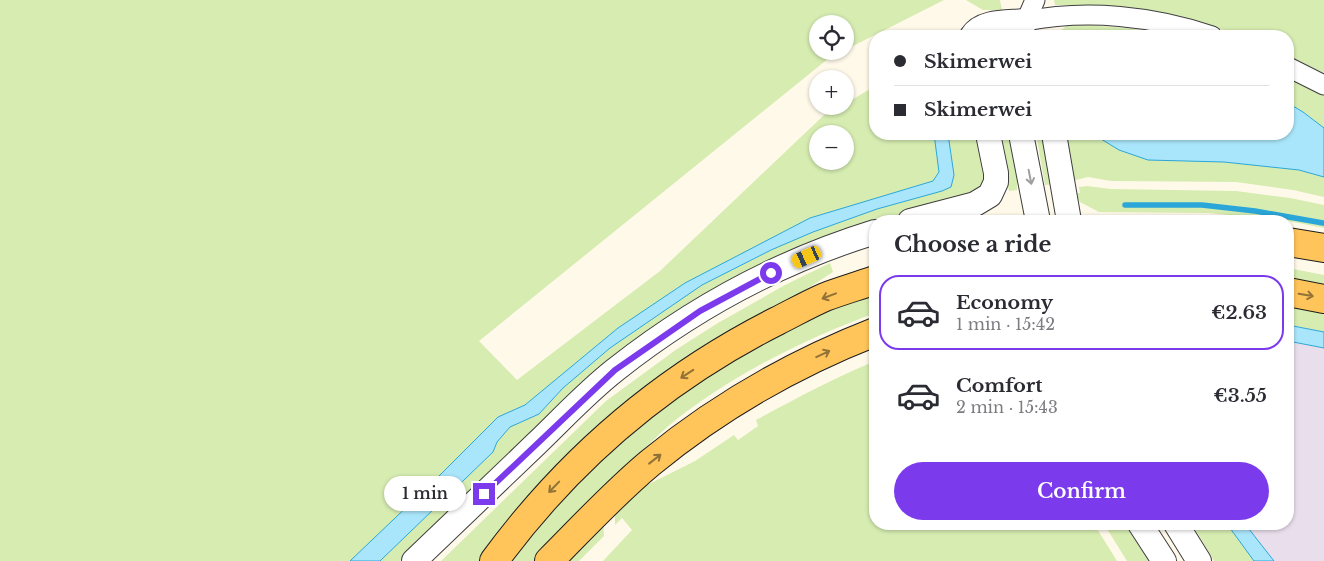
<!DOCTYPE html>
<meta charset="utf-8">
<style>
:root{--surface:#fff;--page:#f2f2f3;--text:#2b2b33;--muted:#7c7c81;--line:#e1e1e2;--accent:#7c3aed}
body{margin:0;font-family:"Libre Baskerville",serif;background:var(--page);color:var(--text);height:100vh;display:flex;flex-direction:column;font-size:19px;white-space:nowrap}
*{box-sizing:border-box;margin:0}
p{font-size:16px;color:var(--muted)}
.icon{flex:none;width:28px;height:28px;fill:none;stroke:currentColor;stroke-width:2;stroke-linecap:round;stroke-linejoin:round}
.map{position:relative;flex:1;overflow:hidden}
.sheet{position:absolute;left:869px;top:215px;width:425px;height:315px;display:flex;flex-direction:column;background:var(--surface);border-radius:20px;box-shadow:0 1px 4px #0004}
.sheet>*{flex:none}
.top-card{position:absolute;left:869px;top:30px;width:425px;height:110px;border-radius:20px;box-shadow:0 1px 4px #0004;display:grid;align-content:center;height:110px;padding:0 25px;background:var(--surface)}
.tools{position:absolute;left:809px;top:15px;display:grid;gap:10px}
.tools a{display:grid;place-items:center;width:45px;height:45px;border-radius:50%;background:var(--surface);box-shadow:0 1px 4px #0004;font-size:25px}
.end{position:absolute;width:22px;height:22px;margin:-11px;border:6px solid #7c3aed;background:#fff;box-shadow:0 0 0 2px #fff}
.from{border-radius:50%}
.bubble{position:absolute;height:35px;border-radius:18px;background:var(--surface);box-shadow:0 1px 4px #0004;font-size:16px;font-weight:600;line-height:35px;text-align:center}
.car{position:absolute;width:15px;height:30px;margin:-15px -8px;border-radius:6px;box-shadow:0 0 4px 1px #0007;background:linear-gradient(#f5c518 24%,#345 0 40%,#f5c518 0 76%,#345 0 86%,#f5c518 0)}
.top-card b{display:flex;align-items:center;gap:18px;height:48px;font-size:19px}
.top-card b+b{border-top:1px solid var(--line)}
.top-card i{width:12px;height:12px;background:var(--text)}
ul{padding:0;list-style:none}
li{display:flex;align-items:center;gap:15px;height:75px;margin:0 10px 8px;padding:0 15px;border:2px solid transparent;border-radius:20px}
li div{flex:1}
li b{display:block;font-size:19px}
li em{font-style:normal;font-weight:600}
li.selected{border-color:var(--accent)}
li>.icon{width:45px;height:45px;stroke-width:1.5}
h2{padding:0 25px;font-size:22px;line-height:60px}
.cta{display:flex;gap:10px;margin-top:auto;padding:10px 25px}
.cta a{flex:1;height:58px;border-radius:30px;background:var(--accent);color:#fff;font-size:20px;font-weight:600;line-height:58px;text-align:center}
.map>svg:first-child{display:block}
.industrial{fill:#e9dfec}
.green{fill:#d6ecb1;fill-rule:evenodd}
.water{fill:#aae6fb;stroke:#2ba6d8}
.lines{fill:none;stroke-linecap:round;stroke-linejoin:round}
.stream{stroke:#2ba6d8;stroke-width:5.5}
.minor-casing{stroke:#3f3f3f;stroke-width:21}
.tertiary-casing{stroke:#3f3f3f;stroke-width:26}
.primary-casing{stroke:#1d1d1d;stroke-width:30}
.minor{stroke:#fff;stroke-width:19}
.tertiary{stroke:#fff;stroke-width:24}
.primary{stroke:#ffc55a;stroke-width:28}
.oneway{stroke:#9e9e9e}
.oneway2{stroke:#927237}
.route{stroke:#7c3aed;stroke-width:6}
</style>
<div class="map">
<svg width="1324" height="561" viewBox="0 0 1324 561">
<rect width="100%" height="100%" fill="#fff9ea"/>
<polygon class="industrial" points="1288,341 1324,348 1324,561 1274,561 1245,524 1288,524"/>
<g class="green">
<path d="M0,0h944l-99,50v-26h-27v27h24l-13,7 -350,283 38,39 143,-109 163,-155 17,-10h5v-2l30,-18v48h59l5,39 -6,8 -123,37 -125,65 -67,45 -93,77 -27,12 -61,61 -87,83h-350zM818,134h27v27h-27z"/>
<polygon points="966,0 1000,0 1002,10 983,10"/>
<polygon points="1054,0 1324,0 1324,73 1288,56 1288,36 1242,36 1186,18 1144,10 1106,5 1055,5"/>
<polygon points="1077,24 1127,28 1176,36 1053,36 1068,25"/>
<polygon points="1288,77 1324,95 1324,128 1303,112 1288,103"/>
<polygon points="948,134 977,134 985,168 984,183 971,197 877,221 569,397 400,561 380,561 493,452 497,442 510,427 539,414 563,388 610,348 702,285 771,250 813,232 877,209 942,191 954,175"/>
<polygon points="997,134 1008,134 1017,180 1017,190 1009,191"/>
<polygon points="1036,134 1048,134 1057,184 1045,185"/>
<polygon points="1060,134 1093,134 1119,150 1299,170 1324,177 1324,197 1293,190 1236,182 1111,181 1088,177 1068,182"/>
<polygon points="1087,186 1111,189 1236,191 1290,198 1324,205 1324,228 1288,221 1209,213 1099,212 1080,202 1074,193 1080,193 1079,187"/>
<polygon points="830,263 833,272 782,305 495,539 479,561 441,561 606,401 677,349 718,323 785,285"/>
<polygon points="1288,268 1324,275 1324,288 1288,282"/>
<path d="M875,289v24c-65,24 -129,55 -185,96 -30,21 -55,50 -81,76 -24,25 -50,49 -74,76h-30l9,-12 123,-126 134,-89z"/>
<polygon points="1288,302 1324,309 1324,332 1288,325"/>
<path d="M875,361v163h219l23,37h-514l29,-31 -10,-12 -7,7v-16l24,-20 56,-28 39,-26 4,5 20,-14 -2,-6c39,-21 78,-42 119,-59z"/>
<polygon points="603,520 604,536 579,561 563,561"/>
<polygon points="1104,524 1134,524 1159,561 1127,561"/>
<polygon points="1192,524 1227,524 1254,561 1214,561"/>
</g>
<g class="water">
<polygon points="1288,103 1303,112 1324,128 1324,177 1299,170 1224,162 1148,160 1119,150 1093,134 1288,134"/>
<polygon points="934,134 948,134 954,175 951,187 942,191 877,209 813,232 771,250 702,285 610,348 563,388 539,414 510,427 497,442 493,452 380,561 350,561 437,478 498,417 525,405 618,328 685,283 810,218 933,181 939,172"/>
<polygon points="1288,325 1324,332 1324,348 1288,341"/>
<polygon points="1227,524 1245,524 1274,561 1254,561"/>
</g>
<g class="lines">
<polyline class="stream" points="1125,205 1202,205 1255,211 1323,223"/>
<g class="minor-casing">
<g id="minor">
<path d="M1026,21c61,-12 127,-5 186,15"/>
<polyline points="1026,21 1035,0"/>
<polyline points="1288,67 1324,85"/>
</g>
</g>
<g class="tertiary-casing">
<g id="tertiary">
<path d="M972,36c10,-16 36,-13 54,-15"/>
<polyline points="1021,134 1038,221"/>
<polyline points="1054,134 1069,221"/>
<polyline points="910,221 975,204 990,195 996,182 996,173 988,134"/>
<polyline points="1140,524 1164,561"/>
<polyline points="1176,524 1199,561"/>
<path d="M414,561c41,-39 82,-79 123,-118 26,-25 50,-51 78,-73 77,-61 166,-109 260,-138"/>
</g>
</g>
<g class="primary-casing">
<g id="primary">
<polyline points="1288,242 1324,248"/>
<polyline points="1288,292 1324,299"/>
<path d="M494,561c75,-102 170,-183 283,-240 16,-8 32,-17 48,-24 16,-6 33,-11 50,-17"/>
<path d="M549,561c33,-33 65,-68 101,-98 68,-56 143,-99 225,-131"/>
</g>
</g>
<use href="#minor" class="minor"/>
<use href="#tertiary" class="tertiary"/>
<use href="#primary" class="primary"/>
</g>
<defs><path id="oneway-shaft" d="M-6 0H5M1.5-3L5.5 0L1.5 3" fill="none" stroke-width="1.6" stroke-linecap="round" stroke-linejoin="round" transform="scale(1.25)"/></defs>
<use class="oneway" href="#oneway-shaft" transform="translate(1030 177) rotate(79)"/>
<g class="oneway2">
<use href="#oneway-shaft" transform="translate(1306 295) rotate(10)"/>
<use href="#oneway-shaft" transform="translate(829 296) rotate(159)"/>
<use href="#oneway-shaft" transform="translate(823 354) rotate(-25)"/>
<use href="#oneway-shaft" transform="translate(687 374) rotate(147)"/>
<use href="#oneway-shaft" transform="translate(655 459) rotate(-38)"/>
<use href="#oneway-shaft" transform="translate(554 487) rotate(134)"/>
</g>
<g class="lines">
<polyline class="route" points="484,494 615,370 700,311 771,273"/>
</g>
</svg>
<div class="tools">
<a><svg class="icon" aria-label="locate" viewBox="0 0 24 24"><circle cx="12" cy="12" r="6"/><path d="M12 2v4M12 18v4M2 12h4M18 12h4"/></svg></a>
<a>+</a>
<a>−</a>
</div>
<i class="end from" style="left:771px;top:273px"></i>
<i class="end" style="left:484px;top:494px"></i>
<div class="bubble" style="left:384px;top:476px;width:82px">1 min</div>
<i class="car" style="left:807px;top:257px;rotate:246deg"></i>
<div class="top-card">
<b><i class="from"></i>Skimerwei</b>
<b><i></i>Skimerwei</b>
</div>
<section class="sheet">
<h2>Choose a ride</h2>
<ul>
<li class="selected"><svg class="icon" aria-label="car" viewBox="0 0 24 24"><path d="M5 17H2v-5l4-1 3-4h7l3 4 3 1v5h-3M9 17h6M6 11h13"/><circle cx="7" cy="17" r="2"/><circle cx="17" cy="17" r="2"/></svg><div><b>Economy</b><p>1 min · 15:42</p></div><em>€2.63</em></li>
<li><svg class="icon" aria-label="car" viewBox="0 0 24 24"><path d="M5 17H2v-5l4-1 3-4h7l3 4 3 1v5h-3M9 17h6M6 11h13"/><circle cx="7" cy="17" r="2"/><circle cx="17" cy="17" r="2"/></svg><div><b>Comfort</b><p>2 min · 15:43</p></div><em>€3.55</em></li>
</ul>
<div class="cta"><a>Confirm</a></div>
</section>
</div>
